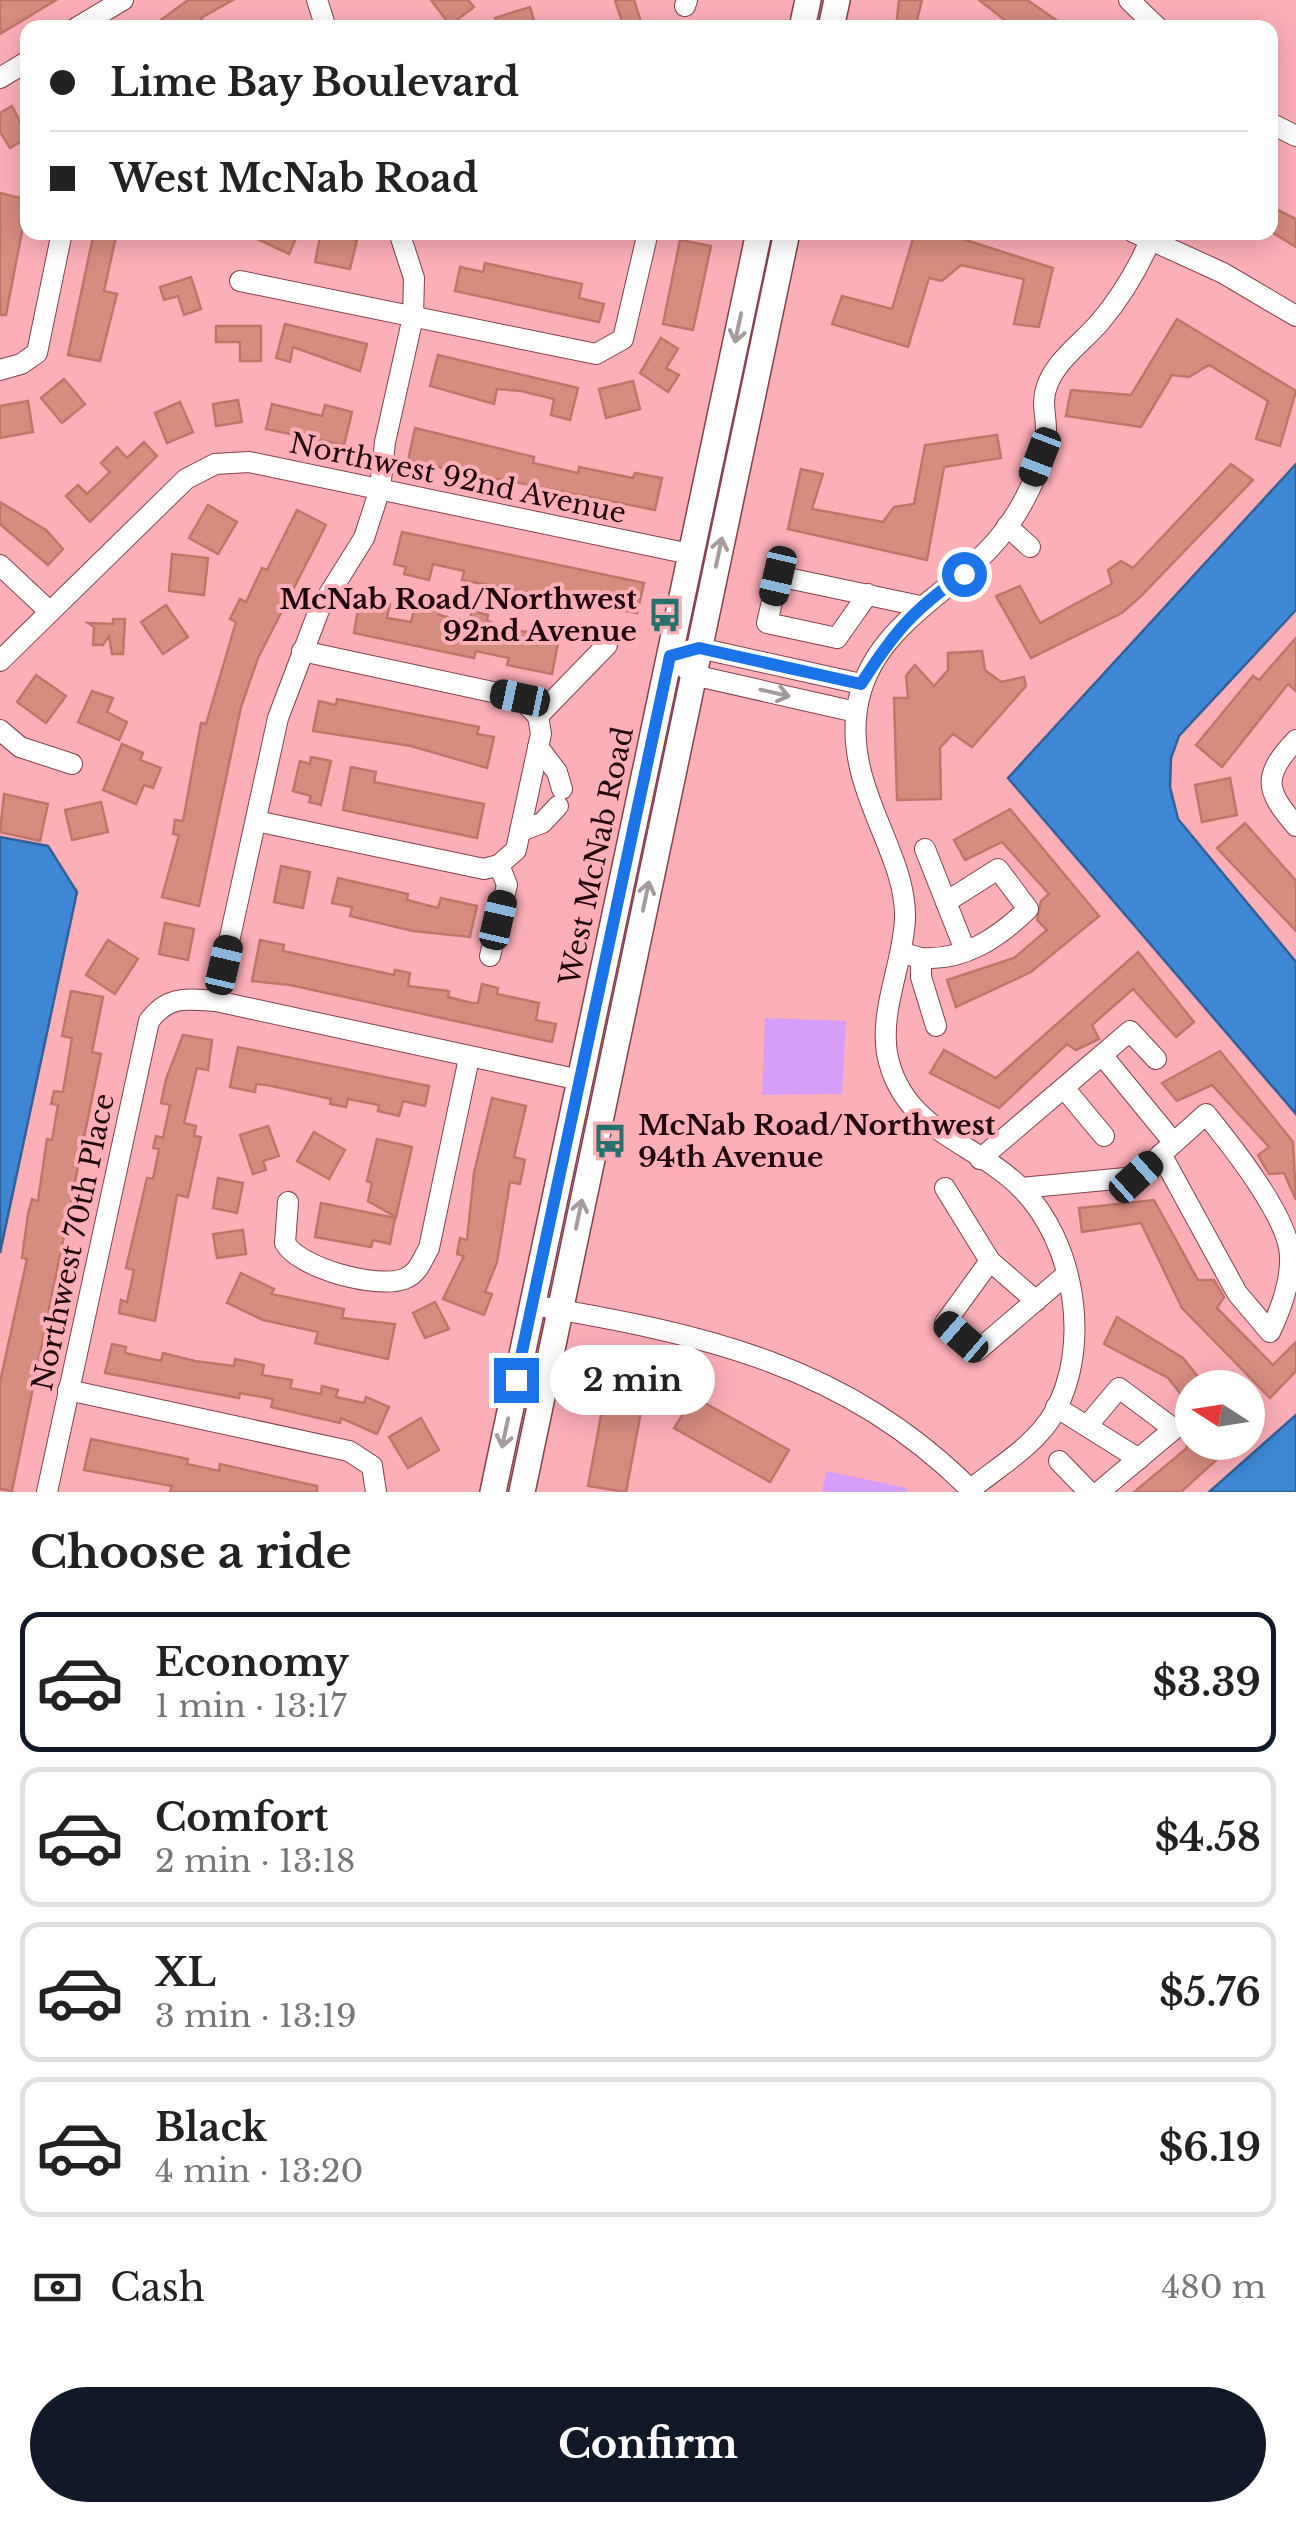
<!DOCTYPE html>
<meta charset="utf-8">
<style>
:root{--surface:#fff;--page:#f2f2f2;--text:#222;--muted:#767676;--line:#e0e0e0;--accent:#111827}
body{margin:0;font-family:"Libre Baskerville",serif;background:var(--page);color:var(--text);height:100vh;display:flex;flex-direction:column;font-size:38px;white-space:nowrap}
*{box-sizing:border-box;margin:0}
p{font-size:32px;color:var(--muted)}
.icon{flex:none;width:55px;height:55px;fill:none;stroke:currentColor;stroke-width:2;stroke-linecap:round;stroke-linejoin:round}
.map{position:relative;height:1492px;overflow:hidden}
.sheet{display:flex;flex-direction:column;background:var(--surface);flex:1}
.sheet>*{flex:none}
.guide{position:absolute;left:20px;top:20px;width:1258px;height:220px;border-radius:20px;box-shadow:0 5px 25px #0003;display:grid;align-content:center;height:220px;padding:0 30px;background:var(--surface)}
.needle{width:65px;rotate:282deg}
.tools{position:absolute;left:1175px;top:1370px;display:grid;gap:20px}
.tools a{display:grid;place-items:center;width:90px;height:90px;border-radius:50%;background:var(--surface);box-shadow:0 5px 25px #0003;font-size:50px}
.end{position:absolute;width:45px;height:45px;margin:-22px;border:12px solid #1a73e8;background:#fff;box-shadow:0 0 0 5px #fff}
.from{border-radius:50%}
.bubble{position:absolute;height:70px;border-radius:35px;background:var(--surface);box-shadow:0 5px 25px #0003;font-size:32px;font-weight:800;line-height:70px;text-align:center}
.car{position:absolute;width:30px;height:60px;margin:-30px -15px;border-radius:12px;box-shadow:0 0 8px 2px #0007;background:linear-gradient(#222 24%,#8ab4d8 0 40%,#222 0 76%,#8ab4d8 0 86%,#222 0)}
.guide b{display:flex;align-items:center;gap:35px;height:95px;font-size:38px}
.guide b+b{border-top:2px solid var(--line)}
.guide i{width:25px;height:25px;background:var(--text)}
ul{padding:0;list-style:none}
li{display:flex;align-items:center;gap:30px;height:140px;margin:0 20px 15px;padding:0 10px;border:5px solid var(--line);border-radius:20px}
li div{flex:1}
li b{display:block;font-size:38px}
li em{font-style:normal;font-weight:800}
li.on{border-color:var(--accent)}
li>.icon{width:90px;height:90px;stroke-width:1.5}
h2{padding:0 30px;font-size:45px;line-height:120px}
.pay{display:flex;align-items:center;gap:25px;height:110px;padding:0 30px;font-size:38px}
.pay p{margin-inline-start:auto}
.action{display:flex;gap:20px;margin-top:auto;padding:20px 30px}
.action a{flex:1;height:115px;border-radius:60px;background:var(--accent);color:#fff;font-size:40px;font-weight:800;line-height:115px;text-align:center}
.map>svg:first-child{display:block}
.green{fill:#d69ef8}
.water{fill:#3d87d4;stroke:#346097;stroke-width:2.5}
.building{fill:#d68d7f;stroke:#bd7769;stroke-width:2.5}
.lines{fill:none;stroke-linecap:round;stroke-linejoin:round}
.minor-casing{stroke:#83414b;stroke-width:22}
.major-casing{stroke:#83414b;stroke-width:28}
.minor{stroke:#fff;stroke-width:20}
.major{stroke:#fff;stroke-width:25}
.oneway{stroke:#a59b9d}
.route{stroke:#1a73e8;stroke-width:12}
.labels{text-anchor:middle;stroke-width:8;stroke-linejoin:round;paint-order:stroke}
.street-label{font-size:28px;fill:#1f050a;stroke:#fdafb8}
.poi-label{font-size:28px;font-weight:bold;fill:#1f050a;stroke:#fdafb8;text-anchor:end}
</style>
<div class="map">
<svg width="1296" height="1492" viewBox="0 0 1296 1492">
<rect width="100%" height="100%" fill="#fdafb8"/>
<g class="green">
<polygon points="765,1018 846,1021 842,1094 762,1095"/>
<polygon points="826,1471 907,1488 907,1492 822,1492"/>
</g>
<g class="water">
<polygon points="1296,464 1296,610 1179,736 1171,758 1170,787 1178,819 1296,962 1296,1114 1008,778"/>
<polygon points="0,837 48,846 77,892 0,1253"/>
<polygon points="1296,1415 1296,1492 1209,1492"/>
</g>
<g class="building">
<polygon points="0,0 56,0 0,34"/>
<polygon points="188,0 233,0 201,18 206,28 150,28"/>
<polygon points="431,0 468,0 474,7 450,25"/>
<polygon points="615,0 634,0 643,28 624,28"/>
<polygon points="899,0 922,0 915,28 896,28"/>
<polygon points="979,0 1027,0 1068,28 1015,28"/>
<polygon points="530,7 535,24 498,28 495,18"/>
<polygon points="12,106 28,137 10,148 0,132 0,113"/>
<polygon points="0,193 28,200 6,315 0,315"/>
<polygon points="1270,206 1296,219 1296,247 1270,231"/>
<polygon points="94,232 117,232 104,291 117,294 100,361 68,355"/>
<polygon points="243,232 290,232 297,236 289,254"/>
<polygon points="321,232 357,240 350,269 315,262"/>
<polygon points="915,232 941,232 1053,268 1039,327 1014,324 1024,279 961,265 942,281 929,278 908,347 832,324 842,296 892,309"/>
<polygon points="680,240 711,246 693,330 663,324"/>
<polygon points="485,263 582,284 579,298 604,304 599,322 455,291 460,267 483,272"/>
<polygon points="191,277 201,309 184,315 178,296 164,300 160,287"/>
<polygon points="1177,319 1296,391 1280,446 1256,439 1268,401 1209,365 1189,377 1172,375 1141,427 1066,416 1071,390 1131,395"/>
<polygon points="285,324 367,344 360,371 293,347 290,362 276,358"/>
<polygon points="216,326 261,326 261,361 240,361 240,342 216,342"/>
<polygon points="661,338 678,349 666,368 679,375 668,392 640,373"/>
<polygon points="438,355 578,388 570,420 551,415 554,399 521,391 497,389 494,404 430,386"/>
<polygon points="64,379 85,404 62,423 41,398"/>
<polygon points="633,381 640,409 606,418 599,389"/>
<polygon points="238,400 242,422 216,426 213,404"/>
<polygon points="28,401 33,432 0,438 0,406"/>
<polygon points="180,402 193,432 167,443 155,413"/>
<polygon points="272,404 322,416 325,405 352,412 344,445 266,429"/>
<polygon points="415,428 534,457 533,463 578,473 579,467 633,478 635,473 662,478 655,510 408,461"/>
<polygon points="997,435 1001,458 944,467 927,560 788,529 801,469 823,474 812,509 883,522 894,507 914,504 925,445"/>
<polygon points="144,442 157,456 90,522 66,496 78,485 87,494 110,472 101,463 117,447 127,458"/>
<polygon points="1231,464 1253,480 1141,596 1122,613 1031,658 996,596 1020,586 1040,623 1112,584 1108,570 1121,561 1133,568"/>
<polygon points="0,502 46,530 63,549 48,565 0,524"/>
<polygon points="208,505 237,522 218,554 189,538"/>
<polygon points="297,510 326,525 258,658 241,707 199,906 162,897 179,835 173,834 175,820 183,821 201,723 206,724 236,622 230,619 240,599 246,602 262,568 267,570"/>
<polygon points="402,532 644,583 637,613 462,580 464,571 433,564 429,580 404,574 406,567 394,564"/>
<polygon points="172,554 208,558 204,595 169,591"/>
<polygon points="360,598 390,604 387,618 411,622 416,602 440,608 439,615 469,622 472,611 488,615 487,620 500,627 559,638 552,674 507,665 509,658 476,651 474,658 354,633"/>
<polygon points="166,605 188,637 163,654 141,622"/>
<polygon points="113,619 125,619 123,654 112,654 109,636 103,645 93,645 94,627 88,623 113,624"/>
<polygon points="1296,638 1296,691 1288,684 1222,767 1196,745 1253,676 1259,680"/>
<polygon points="982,651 985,670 1001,682 1024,677 1026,686 972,747 953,734 940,748 941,799 897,800 894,698 908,698 906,676 915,665 934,686 948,670 948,653"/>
<polygon points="36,675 66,696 46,723 17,702"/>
<polygon points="92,691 113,698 107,712 127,722 119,740 78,722"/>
<polygon points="337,699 479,727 477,734 494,737 487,768 411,746 313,731 319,701 336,705"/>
<polygon points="122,744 143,753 140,760 161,768 153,788 144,785 136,804 103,790"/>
<polygon points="311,757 331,761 321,805 309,802 311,796 293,791 300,761 310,764"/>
<polygon points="351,767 376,772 374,782 484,804 477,838 343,810"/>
<polygon points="1230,778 1237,815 1202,822 1195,785"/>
<polygon points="4,794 48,804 40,841 0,832"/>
<polygon points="101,802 108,832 72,840 65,810"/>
<polygon points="1010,809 1099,916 1031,972 956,1007 947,980 1014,958 1047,930 1037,920 1041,901 1049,894 1002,842 965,860 954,840"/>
<polygon points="1245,823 1296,881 1296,931 1217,848"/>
<polygon points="281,866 310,872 303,908 274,902"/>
<polygon points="338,878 408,894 407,900 438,908 441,898 477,906 470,937 413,931 350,916 352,907 332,903"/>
<polygon points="165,923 194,929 188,960 159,954"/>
<polygon points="108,940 138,959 115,994 86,975"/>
<polygon points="260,940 284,945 283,951 394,975 395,970 410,973 408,986 449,991 448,997 472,1003 478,1003 482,984 498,988 497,994 539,1003 536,1020 556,1024 552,1042 290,985 252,981"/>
<polygon points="1138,952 1194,1022 1176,1037 1133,989 1092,1025 1099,1039 1076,1050 1067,1044 999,1108 930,1073 944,1050 996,1078"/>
<polygon points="71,991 103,997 92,1052 101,1054 12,1491 0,1489 0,1382 27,1259 22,1258 28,1214 32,1199 38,1201 47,1139 52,1140 58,1105 51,1104 54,1091 63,1092 72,1038 62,1036"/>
<polygon points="183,1035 212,1040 208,1070 197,1068 184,1123 196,1126 194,1136 201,1137 188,1197 177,1195 155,1321 119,1313 121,1300 127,1302 134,1270 126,1268 147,1178 153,1179 159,1149 153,1148 156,1136 163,1138 170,1105 161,1103 166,1079"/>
<polygon points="238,1047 429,1086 425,1106 403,1101 399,1116 378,1111 379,1105 348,1099 346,1107 330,1104 331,1099 267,1085 256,1084 255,1092 230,1087"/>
<polygon points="1220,1051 1293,1142 1296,1200 1284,1173 1269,1174 1258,1155 1269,1147 1212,1085 1177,1101 1162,1083"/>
<polygon points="492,1098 526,1106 514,1157 525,1160 520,1184 510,1182 497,1262 485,1292 492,1294 484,1315 443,1299 464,1256 457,1254 460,1238 467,1240 474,1173"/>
<polygon points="268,1126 279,1156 263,1161 266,1170 253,1174 240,1135"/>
<polygon points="314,1132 345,1150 329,1179 297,1161"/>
<polygon points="377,1139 412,1147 396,1217 368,1201 372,1183 367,1181"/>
<polygon points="218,1178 243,1183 237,1213 213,1208"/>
<polygon points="1154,1200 1198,1280 1214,1280 1224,1297 1217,1308 1273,1365 1296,1342 1296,1371 1270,1398 1182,1308 1141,1223 1082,1232 1079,1208"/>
<polygon points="321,1203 395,1218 390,1244 373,1240 371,1247 315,1237"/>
<polygon points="243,1230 246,1254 217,1258 213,1234"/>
<polygon points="241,1273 274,1289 271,1294 344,1309 342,1318 395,1324 388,1359 315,1343 318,1332 263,1320 227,1303"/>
<polygon points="435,1302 449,1329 425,1338 413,1313"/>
<polygon points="1117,1317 1183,1358 1207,1388 1192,1388 1192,1408 1168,1378 1104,1344"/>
<polygon points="112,1344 126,1347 125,1353 161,1361 163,1353 195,1361 234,1366 235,1359 264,1365 262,1375 292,1380 290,1388 321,1394 322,1386 338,1390 336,1397 364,1403 366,1397 389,1407 377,1434 341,1418 340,1423 271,1407 273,1399 240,1393 239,1398 105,1373"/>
<polygon points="608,1378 646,1385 626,1492 588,1486"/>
<polygon points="694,1397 789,1450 770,1482 674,1428"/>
<polygon points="421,1418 439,1450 408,1468 389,1437"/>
<polygon points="91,1439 188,1459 187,1464 219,1471 220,1464 317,1486 317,1492 170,1492 172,1486 84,1470"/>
<polygon points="1186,1442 1236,1442 1181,1492 1134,1492 1187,1448"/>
</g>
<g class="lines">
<g class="minor-casing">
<g id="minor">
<polyline points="317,0 326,28"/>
<polyline points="1129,0 1158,28"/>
<polyline points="685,6 687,0"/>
<polyline points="76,28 123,0"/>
<polyline points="0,78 28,61"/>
<polyline points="1270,123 1296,136"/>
<polyline points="1133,232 1223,273 1296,316"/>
<polyline points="240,281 596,354 623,339 648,232"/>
<polyline points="0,370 21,364 37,353 62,232"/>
<polyline points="1007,526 1030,547"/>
<polyline points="0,565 49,611"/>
<polyline points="868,594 837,638 767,623 778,576 920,606"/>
<polyline points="302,651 520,698 538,716"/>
<polyline points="670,656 699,648 861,684"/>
<polyline points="0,661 186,479 215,464 249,462 690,554"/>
<polyline points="685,668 693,675 856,712"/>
<polyline points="538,716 607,645"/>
<polyline points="0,730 20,747 72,764"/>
<path d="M1296,740c-34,36 -31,50 0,86"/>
<polyline points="538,747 557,772 562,789"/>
<polyline points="256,821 484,869 499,865 516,850 541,734 538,716"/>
<polyline points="520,831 542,823 558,806"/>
<polyline points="946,902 965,950"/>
<polyline points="910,955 921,958 921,977 936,1026"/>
<polyline points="490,956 507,885 499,865"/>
<path d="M921,958c43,3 77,-20 107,-49l-30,-40 -52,33 -21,-53"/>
<polyline points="216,1001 278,718 319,610 364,538 380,489 385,442 413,317 414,278 399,232"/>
<polyline points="1102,1055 1174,1143"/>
<polyline points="1064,1088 1104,1136"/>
<polyline points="980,1159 1130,1031 1156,1059"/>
<polyline points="945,1188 990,1261 945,1323 977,1351 1067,1274"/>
<path d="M1021,1188l115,-11 70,-63c24,30 83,103 84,142 1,26 -9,53 -20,76l-33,-39 -76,-139"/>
<path d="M288,1202l-3,41c14,25 91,46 119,36 14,-5 18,-19 25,-31l40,-190"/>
<polyline points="990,1261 1036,1301"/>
<path d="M532,1305c171,29 314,59 441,187"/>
<polyline points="68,1390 349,1451 372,1466 376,1492"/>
<polyline points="1056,1407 1139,1459"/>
<polyline points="1087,1426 1119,1388 1174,1429 1099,1492"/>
<polyline points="1059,1461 1089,1492"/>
<path d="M971,1489c27,-22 65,-44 83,-76 38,-67 21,-171 -33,-225 -47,-47 -120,-58 -134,-135 -7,-45 16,-89 18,-134 2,-67 -60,-129 -48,-210 12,-82 93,-113 141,-170 22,-26 48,-74 48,-109 0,-16 -5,-28 1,-44 9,-26 36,-44 53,-64 23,-27 40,-57 54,-90"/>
<path d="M47,1492l102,-471c19,-26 38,-22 67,-20l364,79"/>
</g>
</g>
<g class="major-casing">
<g id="major">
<polyline points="802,28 808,0"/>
<polyline points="831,28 837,0"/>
<polyline points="493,1492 759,232"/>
<polyline points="522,1492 787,232"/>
</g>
</g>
<use href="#minor" class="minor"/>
<use href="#major" class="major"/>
</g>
<defs><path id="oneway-shaft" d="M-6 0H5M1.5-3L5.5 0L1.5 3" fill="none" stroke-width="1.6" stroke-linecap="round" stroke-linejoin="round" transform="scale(2.5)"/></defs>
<g class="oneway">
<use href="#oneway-shaft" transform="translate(738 328) rotate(102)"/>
<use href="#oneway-shaft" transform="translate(719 552) rotate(-78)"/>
<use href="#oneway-shaft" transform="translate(775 693) rotate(13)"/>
<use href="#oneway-shaft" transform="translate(646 896) rotate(-78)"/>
<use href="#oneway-shaft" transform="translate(579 1214) rotate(-78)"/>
<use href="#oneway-shaft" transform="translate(505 1433) rotate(102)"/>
</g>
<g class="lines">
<path class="route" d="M516,1380l154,-724 29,-8 162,36c34,-53 52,-74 103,-110"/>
</g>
<defs>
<g id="bus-bare" transform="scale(2.7)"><path d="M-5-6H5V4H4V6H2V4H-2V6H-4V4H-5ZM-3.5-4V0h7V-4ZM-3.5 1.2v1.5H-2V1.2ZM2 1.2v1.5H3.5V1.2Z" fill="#26706e" stroke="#fdafb8" stroke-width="2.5" paint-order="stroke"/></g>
</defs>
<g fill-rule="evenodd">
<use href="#bus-bare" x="665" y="615"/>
<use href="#bus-bare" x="610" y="1141"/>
</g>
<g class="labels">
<g class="street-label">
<text transform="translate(458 478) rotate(12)" y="10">Northwest 92nd Avenue</text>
<text transform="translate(596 856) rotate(-78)" y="10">West McNab Road</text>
<text transform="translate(73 1242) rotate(-78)" y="10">Northwest 70th Place</text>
</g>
<g class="poi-label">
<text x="637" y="609">McNab Road/Northwest<tspan x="637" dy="32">92nd Avenue</tspan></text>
<text x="638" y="1135" text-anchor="start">McNab Road/Northwest<tspan x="638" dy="32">94th Avenue</tspan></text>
</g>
</g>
</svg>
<div class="tools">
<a><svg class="needle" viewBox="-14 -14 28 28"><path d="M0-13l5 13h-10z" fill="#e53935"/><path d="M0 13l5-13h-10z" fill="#767676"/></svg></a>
</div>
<i class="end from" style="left:964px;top:574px"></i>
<i class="end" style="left:516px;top:1380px"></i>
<div class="bubble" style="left:550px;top:1345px;width:165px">2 min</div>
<i class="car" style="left:1040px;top:457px;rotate:201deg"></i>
<i class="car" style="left:778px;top:576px;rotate:193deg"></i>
<i class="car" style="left:520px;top:698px;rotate:282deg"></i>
<i class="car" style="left:498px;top:920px;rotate:13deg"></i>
<i class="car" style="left:224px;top:965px;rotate:13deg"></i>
<i class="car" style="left:1136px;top:1177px;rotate:48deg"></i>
<i class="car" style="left:961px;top:1337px;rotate:311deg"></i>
<div class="guide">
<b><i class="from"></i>Lime Bay Boulevard</b>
<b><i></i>West McNab Road</b>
</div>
</div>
<section class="sheet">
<h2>Choose a ride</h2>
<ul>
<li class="on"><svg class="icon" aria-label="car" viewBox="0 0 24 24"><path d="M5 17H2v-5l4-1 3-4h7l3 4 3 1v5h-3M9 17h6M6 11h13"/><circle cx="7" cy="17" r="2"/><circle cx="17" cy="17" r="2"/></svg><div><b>Economy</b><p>1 min · 13:17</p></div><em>$3.39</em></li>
<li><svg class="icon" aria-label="car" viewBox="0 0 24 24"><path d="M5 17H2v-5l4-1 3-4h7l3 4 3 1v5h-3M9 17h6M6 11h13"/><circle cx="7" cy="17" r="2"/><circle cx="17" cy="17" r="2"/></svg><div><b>Comfort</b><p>2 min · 13:18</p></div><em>$4.58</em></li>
<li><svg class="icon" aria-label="car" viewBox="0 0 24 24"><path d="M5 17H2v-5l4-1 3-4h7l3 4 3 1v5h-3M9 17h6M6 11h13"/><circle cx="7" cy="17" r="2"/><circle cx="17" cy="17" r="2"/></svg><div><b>XL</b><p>3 min · 13:19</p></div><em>$5.76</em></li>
<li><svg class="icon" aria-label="car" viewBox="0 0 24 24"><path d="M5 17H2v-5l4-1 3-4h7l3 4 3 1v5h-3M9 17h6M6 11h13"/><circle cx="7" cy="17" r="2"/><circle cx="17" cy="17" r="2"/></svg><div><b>Black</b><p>4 min · 13:20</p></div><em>$6.19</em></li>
</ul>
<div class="pay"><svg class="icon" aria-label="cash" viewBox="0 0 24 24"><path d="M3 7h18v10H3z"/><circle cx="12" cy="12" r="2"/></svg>Cash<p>480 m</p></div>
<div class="action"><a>Confirm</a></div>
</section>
